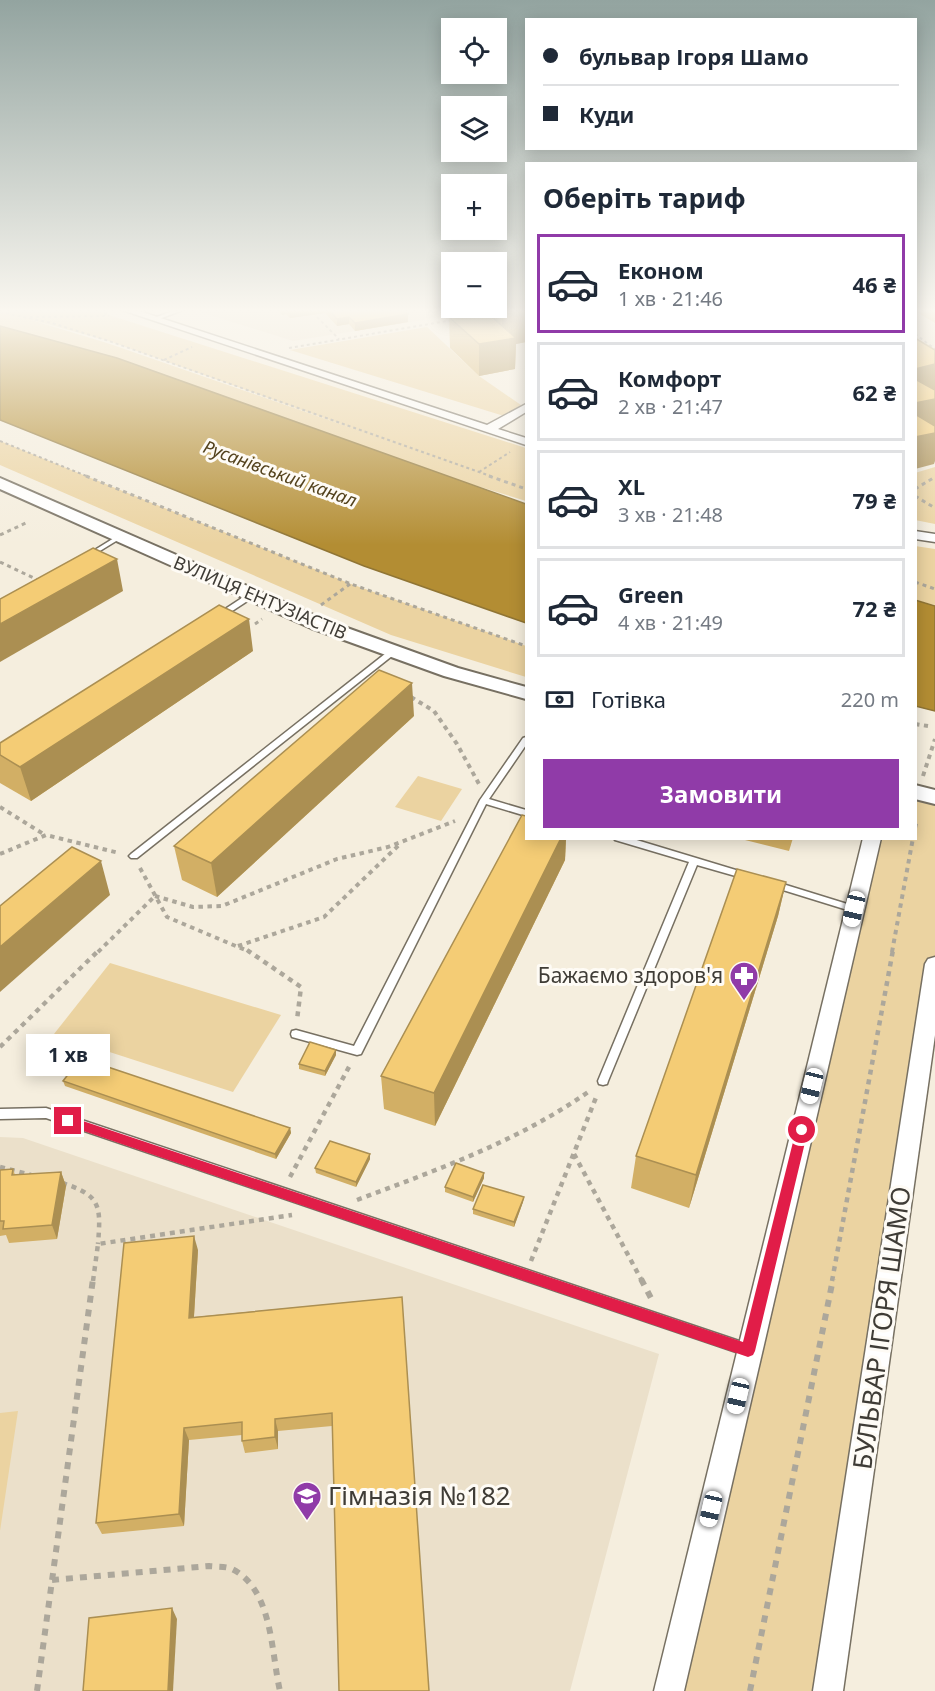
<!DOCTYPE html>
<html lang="uk">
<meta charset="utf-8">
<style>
:root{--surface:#fff;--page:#f6f6f7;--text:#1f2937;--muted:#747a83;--line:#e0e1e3;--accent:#903ba8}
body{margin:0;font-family:"Noto Sans",sans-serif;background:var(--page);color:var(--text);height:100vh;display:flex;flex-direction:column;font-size:22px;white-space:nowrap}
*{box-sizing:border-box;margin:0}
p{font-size:20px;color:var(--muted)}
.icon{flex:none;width:33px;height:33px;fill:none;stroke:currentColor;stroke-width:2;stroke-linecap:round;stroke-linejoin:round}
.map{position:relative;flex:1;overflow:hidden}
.side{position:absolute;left:525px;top:162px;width:392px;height:678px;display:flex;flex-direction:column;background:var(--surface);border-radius:0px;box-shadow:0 3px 15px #0003}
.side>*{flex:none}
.top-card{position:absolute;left:525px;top:18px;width:392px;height:132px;border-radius:0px;box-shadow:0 3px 15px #0003;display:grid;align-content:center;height:132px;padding:0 18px;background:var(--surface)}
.buttons{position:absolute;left:441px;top:18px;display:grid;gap:12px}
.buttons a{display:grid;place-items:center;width:66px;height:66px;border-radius:0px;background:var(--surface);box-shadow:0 3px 15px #0003;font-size:30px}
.end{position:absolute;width:27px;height:27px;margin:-14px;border:8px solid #e11d48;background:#fff;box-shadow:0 0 0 3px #fff}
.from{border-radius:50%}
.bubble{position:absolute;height:42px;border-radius:0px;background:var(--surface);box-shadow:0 3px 15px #0003;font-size:20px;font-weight:700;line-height:42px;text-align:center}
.car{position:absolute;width:18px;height:36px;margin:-18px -9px;border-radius:8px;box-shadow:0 0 4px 2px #0007;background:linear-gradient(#fff 24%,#345 0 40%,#fff 0 76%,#345 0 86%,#fff 0)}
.top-card b{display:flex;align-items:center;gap:21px;height:57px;font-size:22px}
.top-card b+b{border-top:2px solid var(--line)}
.top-card i{width:15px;height:15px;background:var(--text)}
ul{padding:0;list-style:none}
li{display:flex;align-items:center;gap:18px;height:99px;margin:0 12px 9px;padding:0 6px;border:3px solid var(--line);border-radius:0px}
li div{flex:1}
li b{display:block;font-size:22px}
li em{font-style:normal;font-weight:700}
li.current{border-color:var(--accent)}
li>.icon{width:54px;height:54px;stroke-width:1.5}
h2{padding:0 18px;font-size:27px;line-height:72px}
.pay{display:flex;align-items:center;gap:15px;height:66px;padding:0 18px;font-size:22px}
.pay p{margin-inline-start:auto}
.cta{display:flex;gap:12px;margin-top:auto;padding:12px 18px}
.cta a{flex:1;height:69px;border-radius:0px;background:var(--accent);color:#fff;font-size:24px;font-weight:700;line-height:69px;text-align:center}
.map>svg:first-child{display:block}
.built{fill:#ebe0ca}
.green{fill:#ebd3a1;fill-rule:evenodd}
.water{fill:#b38d33;stroke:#907534;stroke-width:1.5}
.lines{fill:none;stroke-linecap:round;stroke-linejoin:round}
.service-casing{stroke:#777062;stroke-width:3}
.minor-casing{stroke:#777062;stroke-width:3}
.tertiary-casing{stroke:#777062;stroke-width:4}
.path-far4{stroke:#aca79b;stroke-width:2;stroke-dasharray:3 3;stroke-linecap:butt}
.path-far3{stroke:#aca79b;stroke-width:3;stroke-dasharray:4 4;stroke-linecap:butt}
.path-far2{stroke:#aca79b;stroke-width:4;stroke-dasharray:4.5 4.5;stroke-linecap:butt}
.path-far1{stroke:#aca79b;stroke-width:4.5;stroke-dasharray:5 5;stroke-linecap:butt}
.path{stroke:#aca79b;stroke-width:6;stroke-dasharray:7 7;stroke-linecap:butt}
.service{fill:#fff;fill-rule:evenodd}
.minor{fill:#fff;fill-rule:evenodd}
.tertiary{fill:#fff;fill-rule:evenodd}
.wall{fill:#d2af65}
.shaded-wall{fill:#ab8f52}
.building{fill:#f4cc75;stroke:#ab8f52;stroke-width:1.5}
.route{fill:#e11d48}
.labels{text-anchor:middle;stroke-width:6;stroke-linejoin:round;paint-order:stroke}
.far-water-label{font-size:18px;font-style:italic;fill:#54431e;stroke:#fefbf5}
.far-street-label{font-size:18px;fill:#3f3c36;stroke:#fefbf5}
.poi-label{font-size:21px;fill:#3f3c36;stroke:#fefbf5;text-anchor:end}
.near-street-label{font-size:26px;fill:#3f3c36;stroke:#fefbf5}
.near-poi-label{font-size:26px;fill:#3f3c36;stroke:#fefbf5;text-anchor:start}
</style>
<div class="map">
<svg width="935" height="1691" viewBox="0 0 935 1691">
<rect width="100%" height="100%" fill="#f5eede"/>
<g class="built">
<polygon points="205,308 489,308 491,309 293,341 200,312"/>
<polygon points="915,308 935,308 935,352 915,337"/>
<polygon points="0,1137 23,1138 659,1354 570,1691 0,1691"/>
</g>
<g class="green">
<path d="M0,308h87l439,140v53l-88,-27 -262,-94 -176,-49v-18h6l-6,-1zM25,318l84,23 257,92 -256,-89z"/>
<polygon points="427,327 479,376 521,405 504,416 290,350"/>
<polygon points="0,441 351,584 526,646 526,677 391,635 0,465"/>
<polygon points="935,467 935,524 915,520 915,473"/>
<polygon points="915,546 935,549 935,605 915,600"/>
<polygon points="418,776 462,789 441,821 395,807"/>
<polygon points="915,792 935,797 935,964 828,1691 669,1691 873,839 915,838"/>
<polygon points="110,963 281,1015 233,1092 54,1034"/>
<polygon points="18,1411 0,1531 0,1413"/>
</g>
<g class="water">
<polygon points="0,326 117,358 526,504 526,623 364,566 0,420"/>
<polygon points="915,600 935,606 935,711 915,706"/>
</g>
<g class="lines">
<g class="service-casing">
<g id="service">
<polygon points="181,308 188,308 159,319 154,318"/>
<polygon points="119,535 121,536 121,538 90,557 86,557 85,556"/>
<polygon points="248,594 251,594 255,596 223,617 220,617 216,615"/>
<polygon points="390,650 393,650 397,652 137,858 131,858 129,856 131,854"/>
<polygon points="526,737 526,745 489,799 526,810 526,816 486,804 361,1054 357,1055 292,1037 291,1034 292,1031 296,1030 354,1046 480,800 523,738"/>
<polygon points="614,838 630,838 749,874 751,876 746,879 697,865 608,1081 607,1084 603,1085 599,1084 598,1081 689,862 615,840"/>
<polygon points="773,881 857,907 859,909 857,911 854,912 770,886 768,884"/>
<polygon points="46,1108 748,1344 753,1346 754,1350 753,1354 748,1356 46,1118 0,1119 0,1109"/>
</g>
</g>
<g class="minor-casing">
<g id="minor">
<polygon points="116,308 130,308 487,425 526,404 526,412 498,429 526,438 526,445"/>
<polygon points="915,531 935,534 935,542 915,539"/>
<polygon points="863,838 881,838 684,1691 654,1691"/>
<polygon points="935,957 935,1035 843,1691 813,1691 925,964 928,959"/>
</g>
</g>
<g class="tertiary-casing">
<g id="tertiary">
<polygon points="0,478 325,620 458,668 526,687 526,699 444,676 311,628 0,489"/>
<polygon points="915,785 935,790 935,804 915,799"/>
</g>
</g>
<g class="path-far4">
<polyline points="87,308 107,314"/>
<polyline points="0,312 52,323 109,341 493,477"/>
<polyline points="30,317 109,316"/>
<polyline points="317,317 339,339"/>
<polyline points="915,334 935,349"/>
<polyline points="289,348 453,320"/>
<polyline points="164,360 192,347"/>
<polyline points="0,441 89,477"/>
<polyline points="479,472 510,452"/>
</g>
<g class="path-far3">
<polyline points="86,476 351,584 526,646"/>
<polyline points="489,476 526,489"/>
<polyline points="915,489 935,477"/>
<polyline points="915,496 935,508"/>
<polyline points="0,535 28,522"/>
<polyline points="0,562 40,581"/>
<polyline points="915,582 935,589"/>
<polyline points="321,605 350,584"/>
<polyline points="255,624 262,619"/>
</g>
<g class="path-far2">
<polyline points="411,697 434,711 457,744 479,784"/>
<polyline points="915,724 928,726"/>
<polyline points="923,776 935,739"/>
<polyline points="0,807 45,835"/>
<polyline points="915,828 917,820"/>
<polyline points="0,854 46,835 119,853"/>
<polyline points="140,868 167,917 250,952"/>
<polyline points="155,896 193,907 222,906 337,859 388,847 455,821"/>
<polyline points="238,946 324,917 400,844"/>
<polyline points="98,952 155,896"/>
<polyline points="892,952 913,838"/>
</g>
<g class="path-far1">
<polyline points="247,950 301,987 297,1020"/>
<polyline points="0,1047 99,950"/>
<polyline points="574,1154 642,1281"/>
<polyline points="0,1167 31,1175"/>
<polyline points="290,1177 350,1065"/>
<path d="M62,1183c39,12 39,23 36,61"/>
<path d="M357,1200c82,-31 162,-59 234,-110"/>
<polyline points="531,1261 597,1095"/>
<polyline points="93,1281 98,1244 292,1215"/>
<polyline points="832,1281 893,950"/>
</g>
<g class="path">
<polyline points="641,1279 651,1298"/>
<path d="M52,1580l157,-14c7,1 16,0 23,3 41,20 39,84 48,122"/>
<polyline points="37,1691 93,1279"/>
<polyline points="750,1691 833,1279"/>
</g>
<use href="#service" class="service"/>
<use href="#minor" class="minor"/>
<use href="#tertiary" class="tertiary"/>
</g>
<g class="wall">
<polygon points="276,308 400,308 408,314 408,322 355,331 349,324 337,326 325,313 290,318 286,314 282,315"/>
<polygon points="473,308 526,308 526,342 516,344 515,369 479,376 450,348 449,317 473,313"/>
<polygon points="915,308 935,308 935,323 915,311"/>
<polygon points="253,651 31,801 0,783 0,743"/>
<polygon points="414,716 217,897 182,880 174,846"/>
<polygon points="526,838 566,838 565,860 435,1126 384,1109 381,1076"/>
<polygon points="737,838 793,838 789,851"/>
<polygon points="786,882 778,916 689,1208 631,1188 636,1156"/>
<polygon points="336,1055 325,1076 299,1069 299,1064"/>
<polygon points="63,1081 290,1128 291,1133 276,1159 65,1086"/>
<polygon points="370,1154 370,1159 356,1187 316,1173 315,1168"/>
<polygon points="13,1169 15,1175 61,1172 66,1186 57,1239 9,1243 6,1235 0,1236 0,1170"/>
<polygon points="484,1173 484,1178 473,1202 445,1192 445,1187"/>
<polygon points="524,1197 523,1202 514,1227 473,1214 473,1209"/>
<polygon points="198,1250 194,1317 402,1297 332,1426 278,1431 278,1449 245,1453 242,1441 242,1435 189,1440 184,1526 102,1534 96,1523"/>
</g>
<g class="shaded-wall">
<polygon points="281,308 286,308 286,314 282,315"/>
<polygon points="308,308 324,308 325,313 290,318 289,311"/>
<polygon points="526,311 526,342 516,344 515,369 479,376 479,344 502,340 502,315"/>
<polygon points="408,314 408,322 355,331 355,323"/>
<polygon points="349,317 349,324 337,326 337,319"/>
<polygon points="935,364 935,392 915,397 915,369"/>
<polygon points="935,399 935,427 915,432 915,403"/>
<polygon points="935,433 935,461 934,464 915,469 915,437"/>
<polygon points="117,559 123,591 0,662 0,624"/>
<polygon points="249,619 253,651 31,801 20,767"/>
<polygon points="412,683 414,716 217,897 211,863"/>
<polygon points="561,838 566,838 565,860 435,1126 434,1093"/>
<polygon points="101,861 110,895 0,992 0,947"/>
<polygon points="786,882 778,916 689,1208 696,1175"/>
<polygon points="336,1050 336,1055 325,1076 325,1071"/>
<polygon points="290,1128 291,1133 276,1159 275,1154"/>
<polygon points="370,1154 370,1159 356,1187 356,1182"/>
<polygon points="61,1172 66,1186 57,1239 52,1225"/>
<polygon points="484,1173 484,1178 473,1202 473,1197"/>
<polygon points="524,1197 523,1202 514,1227 514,1222"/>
<polygon points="194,1236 198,1250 193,1331 189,1318"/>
<polygon points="275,1419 278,1431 278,1449 275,1437"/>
<polygon points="184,1428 189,1440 184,1526 179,1514"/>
<polygon points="172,1608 177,1619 173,1691 168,1691"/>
</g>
<g class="building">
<polygon points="287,308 308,308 289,311"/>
<polygon points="327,308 400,308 408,314 355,323 349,317 337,319"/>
<polygon points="494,308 526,308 526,311 502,315"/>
<polygon points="485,311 516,338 479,344 449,317"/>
<polygon points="915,338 935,350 935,364 915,369"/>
<polygon points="915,379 935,390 935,399 915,403"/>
<polygon points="915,414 935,426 935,433 915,437"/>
<polygon points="93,548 117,559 0,624 0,599"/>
<polygon points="219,605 249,619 20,767 0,755 0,743"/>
<polygon points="379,670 412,683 211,863 174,846"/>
<polygon points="522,815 526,816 526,838 561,838 434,1093 381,1076"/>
<polygon points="72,847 101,861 0,947 0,906"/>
<polygon points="737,869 786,882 696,1175 636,1156"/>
<polygon points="310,1042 336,1050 325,1071 299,1064"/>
<polygon points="81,1058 290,1128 275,1154 63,1081"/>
<polygon points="330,1141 370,1154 356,1182 315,1168"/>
<polygon points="456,1163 484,1173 473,1197 445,1187"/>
<polygon points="13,1169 12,1175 61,1172 52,1225 3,1229 4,1221 0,1221 0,1170"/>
<polygon points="483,1185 524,1197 514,1222 473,1209"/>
<polygon points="194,1236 189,1318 402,1297 429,1691 339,1691 332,1413 275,1419 275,1437 242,1441 242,1422 184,1428 179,1514 96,1523 124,1243"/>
<polygon points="172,1608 168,1691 83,1691 89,1618"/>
</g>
<linearGradient id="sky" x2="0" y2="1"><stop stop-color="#93a4a0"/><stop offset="0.57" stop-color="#faf7f0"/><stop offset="1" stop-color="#faf7f0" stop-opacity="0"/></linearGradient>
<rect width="935" height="545" fill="url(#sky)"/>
<polygon class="route" points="68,1116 743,1342 796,1130 802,1125 808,1130 755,1351 753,1355 748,1357 63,1124 62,1121"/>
<defs>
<g id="pharmacy-pin" transform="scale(1.5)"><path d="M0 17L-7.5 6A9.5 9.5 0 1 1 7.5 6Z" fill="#903ba8" stroke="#fefbf5"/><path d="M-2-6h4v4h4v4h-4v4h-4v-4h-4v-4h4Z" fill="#fff"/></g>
<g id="school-pin" transform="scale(1.5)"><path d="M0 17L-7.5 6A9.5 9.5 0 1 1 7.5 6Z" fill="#903ba8" stroke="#fefbf5"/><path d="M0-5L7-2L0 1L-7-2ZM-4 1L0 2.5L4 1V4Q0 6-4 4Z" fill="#fff"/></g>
</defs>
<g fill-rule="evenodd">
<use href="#pharmacy-pin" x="744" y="976"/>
<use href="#school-pin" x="307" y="1496"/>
</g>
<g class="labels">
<g class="far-water-label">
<text transform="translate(280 474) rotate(20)" y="6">Русанівський канал</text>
</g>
<g class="far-street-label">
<text transform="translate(260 598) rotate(23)" y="6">ВУЛИЦЯ ЕНТУЗІАСТІВ</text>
</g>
<g class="poi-label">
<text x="723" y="983">Бажаємо здоров'я</text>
</g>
<g class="near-street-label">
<text transform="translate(882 1328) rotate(-82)" y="9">БУЛЬВАР ІГОРЯ ШАМО</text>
</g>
<g class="near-poi-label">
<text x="328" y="1505">Гімназія №182</text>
</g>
</g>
</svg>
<div class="buttons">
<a><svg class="icon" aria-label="locate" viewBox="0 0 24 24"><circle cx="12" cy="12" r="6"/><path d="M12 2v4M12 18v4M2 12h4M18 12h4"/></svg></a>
<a><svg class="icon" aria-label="layers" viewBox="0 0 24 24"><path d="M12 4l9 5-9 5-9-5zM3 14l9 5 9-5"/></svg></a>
<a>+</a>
<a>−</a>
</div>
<i class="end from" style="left:802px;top:1130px"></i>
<i class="end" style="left:68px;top:1121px"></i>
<div class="bubble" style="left:26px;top:1034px;width:84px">1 хв</div>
<i class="car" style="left:854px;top:909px;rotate:193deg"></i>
<i class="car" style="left:812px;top:1086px;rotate:194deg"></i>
<i class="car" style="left:738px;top:1396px;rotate:193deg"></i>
<i class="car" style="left:711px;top:1509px;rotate:193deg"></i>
<div class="top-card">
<b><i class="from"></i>бульвар Ігоря Шамо</b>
<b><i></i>Куди</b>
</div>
<section class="side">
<h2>Оберіть тариф</h2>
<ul>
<li class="current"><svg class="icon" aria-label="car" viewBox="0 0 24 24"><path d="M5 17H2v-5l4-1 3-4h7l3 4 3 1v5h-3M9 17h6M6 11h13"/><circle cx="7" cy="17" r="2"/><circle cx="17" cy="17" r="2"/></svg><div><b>Економ</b><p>1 хв · 21:46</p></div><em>46 ₴</em></li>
<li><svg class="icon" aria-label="car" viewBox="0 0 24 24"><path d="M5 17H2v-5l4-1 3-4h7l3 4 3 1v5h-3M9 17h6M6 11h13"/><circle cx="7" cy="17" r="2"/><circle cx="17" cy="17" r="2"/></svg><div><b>Комфорт</b><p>2 хв · 21:47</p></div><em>62 ₴</em></li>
<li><svg class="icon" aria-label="car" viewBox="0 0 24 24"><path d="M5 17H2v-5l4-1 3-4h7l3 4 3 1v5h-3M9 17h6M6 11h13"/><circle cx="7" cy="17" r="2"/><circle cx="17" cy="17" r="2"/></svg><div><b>XL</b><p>3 хв · 21:48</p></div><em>79 ₴</em></li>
<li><svg class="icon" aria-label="car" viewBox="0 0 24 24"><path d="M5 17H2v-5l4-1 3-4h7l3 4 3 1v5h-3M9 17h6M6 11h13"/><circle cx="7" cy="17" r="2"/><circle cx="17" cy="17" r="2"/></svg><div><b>Green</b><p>4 хв · 21:49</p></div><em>72 ₴</em></li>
</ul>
<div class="pay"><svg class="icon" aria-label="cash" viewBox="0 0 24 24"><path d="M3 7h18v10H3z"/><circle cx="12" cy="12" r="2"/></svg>Готівка<p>220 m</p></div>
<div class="cta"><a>Замовити</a></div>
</section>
</div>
